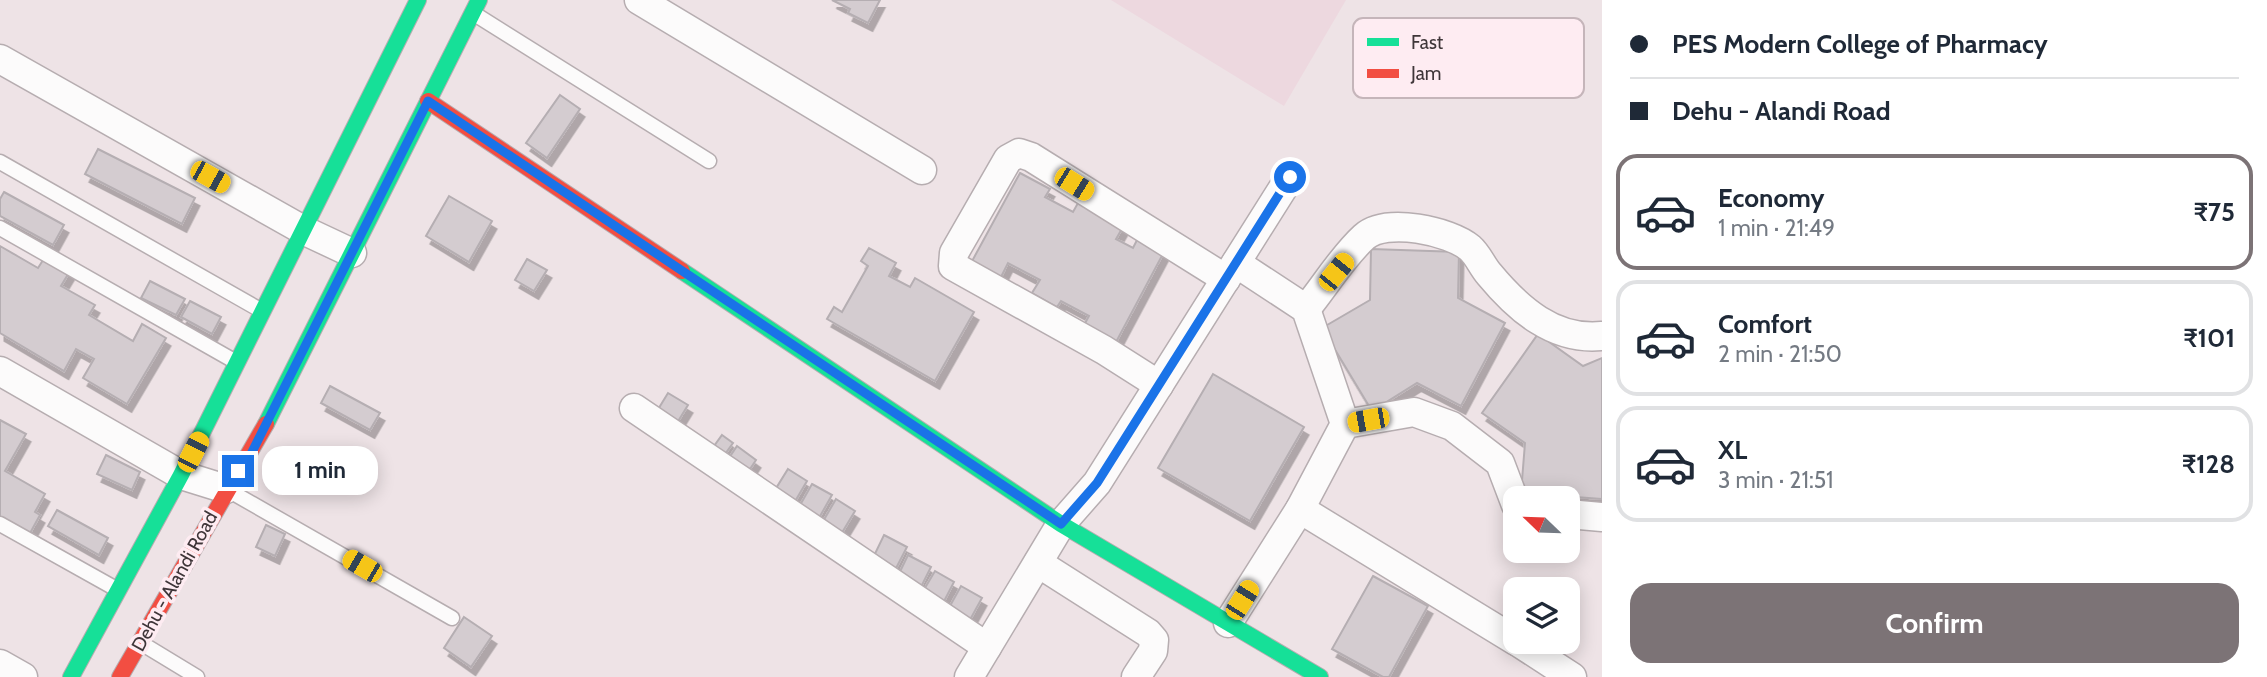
<!DOCTYPE html>
<meta charset="utf-8">
<style>
:root{--surface:#fff;--page:#f6f6f7;--text:#1f2937;--muted:#747a83;--line:#e0e1e3;--accent:#7c7376}
body{margin:0;font-family:Cabin,sans-serif;background:var(--page);color:var(--text);height:100vh;display:flex;flex-direction:column;font-size:26px;white-space:nowrap}
*{box-sizing:border-box;margin:0}
p{font-size:23px;color:var(--muted)}
.icon{flex:none;width:38px;height:38px;fill:none;stroke:currentColor;stroke-width:2;stroke-linecap:round;stroke-linejoin:round}
.map{position:relative;flex:1;overflow:hidden}
.side{display:flex;flex-direction:column;background:var(--surface);width:665px}
.side>*{flex:none}
.hud{display:grid;align-content:center;height:154px;padding:0 28px;background:var(--surface)}
.needle{width:46px;rotate:293deg}
.fabs{position:absolute;left:1503px;top:486px;display:grid;gap:14px}
.fabs a{display:grid;place-items:center;width:77px;height:77px;border-radius:14px;background:var(--surface);box-shadow:0 4px 18px #0003;font-size:35px}
.end{position:absolute;width:32px;height:32px;margin:-16px;border:9px solid #1a73e8;background:#fff;box-shadow:0 0 0 4px #fff}
.from{border-radius:50%}
.bubble{position:absolute;height:49px;border-radius:21px;background:var(--surface);box-shadow:0 4px 18px #0003;font-size:23px;font-weight:800;line-height:49px;text-align:center}
.car{position:absolute;width:21px;height:42px;margin:-21px -10px;border-radius:9px;box-shadow:0 0 5px 2px #0007;background:linear-gradient(#f5c518 24%,#345 0 40%,#f5c518 0 76%,#345 0 86%,#f5c518 0)}
.hud b{display:flex;align-items:center;gap:24px;height:66px;font-size:26px}
.hud b+b{border-top:2px solid var(--line)}
.hud i{width:18px;height:18px;background:var(--text)}
ul{padding:0;list-style:none}
li{display:flex;align-items:center;gap:21px;height:116px;margin:0 14px 10px;padding:0 14px;border:4px solid var(--line);border-radius:21px}
li div{flex:1}
li b{display:block;font-size:26px}
li em{font-style:normal;font-weight:800}
li.on{border-color:var(--accent)}
li>.icon{width:63px;height:63px;stroke-width:1.5}
.action{display:flex;gap:14px;margin-top:auto;padding:14px 28px}
.action a{flex:1;height:80px;border-radius:21px;background:var(--accent);color:#fff;font-size:28px;font-weight:800;line-height:80px;text-align:center}
main{display:flex;flex:1;min-height:0}
.map>svg:first-child{display:block}
.built{fill:#edd8df}
.building{fill:#d4ccd0;stroke:#b5aeb2;stroke-width:2;filter:url(#shadow)}
.lines{fill:none;stroke-linecap:round;stroke-linejoin:round}
.lane-casing{stroke:#b6adb0;stroke-width:17}
.street-casing{stroke:#b6adb0;stroke-width:31}
.fast-casing{stroke:#b6adb0;stroke-width:18}
.jam-casing{stroke:#b6adb0;stroke-width:18}
.lane{stroke:#fcfbfb;stroke-width:14}
.street{stroke:#fcfbfb;stroke-width:28}
.fast{stroke:#16e098;stroke-width:16}
.jam{stroke:#f24e42;stroke-width:16}
.route{stroke:#1a73e8;stroke-width:9}
.labels{text-anchor:middle;stroke-width:7;stroke-linejoin:round;paint-order:stroke}
.street-label{font-size:19px;fill:#3f3639;stroke:#feecf2}
.key{fill:#feecf2;stroke:#c5b5ba;stroke-width:2}
.key-label{font-size:19px;fill:#3f3639}
</style>
<main>
<div class="map">
<svg width="1602" height="677" viewBox="0 0 1602 677">
<defs>
<filter id="shadow"><feDropShadow dx="4.5" dy="8" stdDeviation="0" flood-color="#0004"/></filter>
</defs>
<rect width="100%" height="100%" fill="#eee3e6"/>
<polygon class="built" points="1111,0 1346,0 1284,106"/>
<g class="building">
<polygon points="832,0 880,0 868,23 848,13 850,9"/>
<polygon points="560,95 580,109 547,158 526,143"/>
<polygon points="98,149 195,198 182,224 85,174"/>
<polygon points="1020,173 1050,189 1045,197 1073,212 1078,203 1123,227 1116,239 1133,248 1138,238 1164,252 1115,344 1083,327 1089,316 1061,301 1057,307 1032,293 1040,280 1008,263 1000,279 971,263"/>
<polygon points="4,192 64,225 53,245 0,216 0,199"/>
<polygon points="449,196 492,221 469,262 426,236"/>
<polygon points="0,246 38,268 45,257 70,271 61,286 95,305 89,315 133,341 142,324 166,338 127,404 83,378 94,359 76,349 64,371 0,333"/>
<polygon points="869,248 896,263 889,276 910,287 915,278 974,312 935,381 827,319 834,307 842,312 868,266 861,261"/>
<polygon points="1371,249 1459,252 1458,298 1505,323 1461,406 1417,383 1372,411 1322,328 1370,300"/>
<polygon points="527,259 547,270 534,291 515,280"/>
<polygon points="150,281 185,299 176,315 141,298"/>
<polygon points="190,301 221,317 212,334 181,317"/>
<polygon points="1538,334 1583,366 1602,358 1602,499 1521,493 1525,443 1482,413"/>
<polygon points="1213,374 1304,427 1250,521 1158,468"/>
<polygon points="330,386 380,413 370,430 321,403"/>
<polygon points="668,393 688,405 674,428 654,416"/>
<polygon points="0,420 26,434 5,471 45,494 35,512 40,515 29,535 0,519"/>
<polygon points="722,435 733,443 720,461 709,453"/>
<polygon points="737,446 756,460 742,481 723,467"/>
<polygon points="106,455 140,472 132,490 97,474"/>
<polygon points="788,469 807,481 790,510 770,498"/>
<polygon points="812,484 832,495 815,525 795,514"/>
<polygon points="836,499 855,511 837,541 818,530"/>
<polygon points="57,510 108,538 99,555 48,526"/>
<polygon points="266,525 285,534 275,556 256,547"/>
<polygon points="884,535 907,547 892,576 870,564"/>
<polygon points="908,555 931,567 918,593 895,582"/>
<polygon points="935,571 954,582 940,609 919,598"/>
<polygon points="1373,576 1428,606 1389,677 1383,677 1332,649"/>
<polygon points="961,586 982,598 966,627 945,615"/>
<polygon points="464,617 492,636 471,667 444,648"/>
</g>
<g class="lines">
<g class="lane-casing">
<g id="lane">
<polyline points="473,13 709,161"/>
<polyline points="0,162 262,311"/>
<polyline points="0,228 236,362"/>
<polyline points="228,490 452,618"/>
<polyline points="0,524 118,590"/>
<polyline points="141,643 197,677"/>
</g>
</g>
<g class="street-casing">
<g id="street">
<polyline points="639,0 922,170"/>
<polyline points="0,59 303,230 352,253"/>
<path d="M1306,309c19,-23 36,-52 58,-72 22,-20 86,-6 106,11 8,7 12,18 19,26 29,35 65,67 113,62"/>
<polyline points="0,371 181,475 226,489"/>
<polyline points="1159,385 1104,350 953,266 954,253 1008,159 1019,153 1031,157 1226,279"/>
<polyline points="634,408 987,647"/>
<polyline points="1345,424 1414,412 1452,426 1500,463 1516,505"/>
<polyline points="1300,509 1516,641"/>
<polyline points="1568,514 1602,517"/>
<polyline points="1038,563 1148,633 1154,640 1153,651 1136,677"/>
<polyline points="1228,623 1300,509 1345,424 1306,309 1236,263"/>
<polyline points="1518,642 1572,677"/>
<polyline points="0,664 23,677"/>
<polyline points="969,677 1061,524 1097,483 1290,177"/>
</g>
</g>
<g class="fast-casing">
<g id="fast">
<polyline points="682,271 1061,524 1320,677"/>
<polyline points="266,424 479,0"/>
<polyline points="71,677 181,475 418,0"/>
</g>
</g>
<g class="jam-casing">
<g id="jam">
<polyline points="428,101 682,271"/>
<polyline points="120,677 266,424"/>
</g>
</g>
<use href="#lane" class="lane"/>
<use href="#street" class="street"/>
<use href="#fast" class="fast"/>
<use href="#jam" class="jam"/>
</g>
<g class="lines">
<polyline class="route" points="238,471 251,454 428,101 1061,524 1097,483 1290,177"/>
</g>
<g class="labels">
<g class="street-label">
<text transform="translate(174 581) rotate(-61)" y="7">Dehu - Alandi Road</text>
</g>
</g>
<rect x="1353" y="18" width="231" height="80" rx="10" class="key"/>
<rect x="1367" y="38" width="32" height="8" fill="#16e098"/>
<rect x="1367" y="69" width="32" height="9" fill="#f24e42"/>
<g class="key-label">
<text x="1411" y="49">Fast</text>
<text x="1411" y="80">Jam</text>
</g>
</svg>
<div class="fabs">
<a><svg class="needle" viewBox="-14 -14 28 28"><path d="M0-13l5 13h-10z" fill="#e53935"/><path d="M0 13l5-13h-10z" fill="#747a83"/></svg></a>
<a><svg class="icon" aria-label="layers" viewBox="0 0 24 24"><path d="M12 4l9 5-9 5-9-5zM3 14l9 5 9-5"/></svg></a>
</div>
<i class="end from" style="left:1290px;top:177px"></i>
<i class="end" style="left:238px;top:471px"></i>
<div class="bubble" style="left:262px;top:446px;width:116px">1 min</div>
<i class="car" style="left:210px;top:177px;rotate:119deg"></i>
<i class="car" style="left:1074px;top:184px;rotate:122deg"></i>
<i class="car" style="left:1336px;top:272px;rotate:39deg"></i>
<i class="car" style="left:1368px;top:420px;rotate:260deg"></i>
<i class="car" style="left:193px;top:452px;rotate:27deg"></i>
<i class="car" style="left:362px;top:566px;rotate:300deg"></i>
<i class="car" style="left:1242px;top:600px;rotate:32deg"></i>
</div>
<section class="side">
<div class="hud">
<b><i class="from"></i>PES Modern College of Pharmacy</b>
<b><i></i>Dehu - Alandi Road</b>
</div>
<ul>
<li class="on"><svg class="icon" aria-label="car" viewBox="0 0 24 24"><path d="M5 17H2v-5l4-1 3-4h7l3 4 3 1v5h-3M9 17h6M6 11h13"/><circle cx="7" cy="17" r="2"/><circle cx="17" cy="17" r="2"/></svg><div><b>Economy</b><p>1 min · 21:49</p></div><em>₹75</em></li>
<li><svg class="icon" aria-label="car" viewBox="0 0 24 24"><path d="M5 17H2v-5l4-1 3-4h7l3 4 3 1v5h-3M9 17h6M6 11h13"/><circle cx="7" cy="17" r="2"/><circle cx="17" cy="17" r="2"/></svg><div><b>Comfort</b><p>2 min · 21:50</p></div><em>₹101</em></li>
<li><svg class="icon" aria-label="car" viewBox="0 0 24 24"><path d="M5 17H2v-5l4-1 3-4h7l3 4 3 1v5h-3M9 17h6M6 11h13"/><circle cx="7" cy="17" r="2"/><circle cx="17" cy="17" r="2"/></svg><div><b>XL</b><p>3 min · 21:51</p></div><em>₹128</em></li>
</ul>
<div class="action"><a>Confirm</a></div>
</section>
</main>
